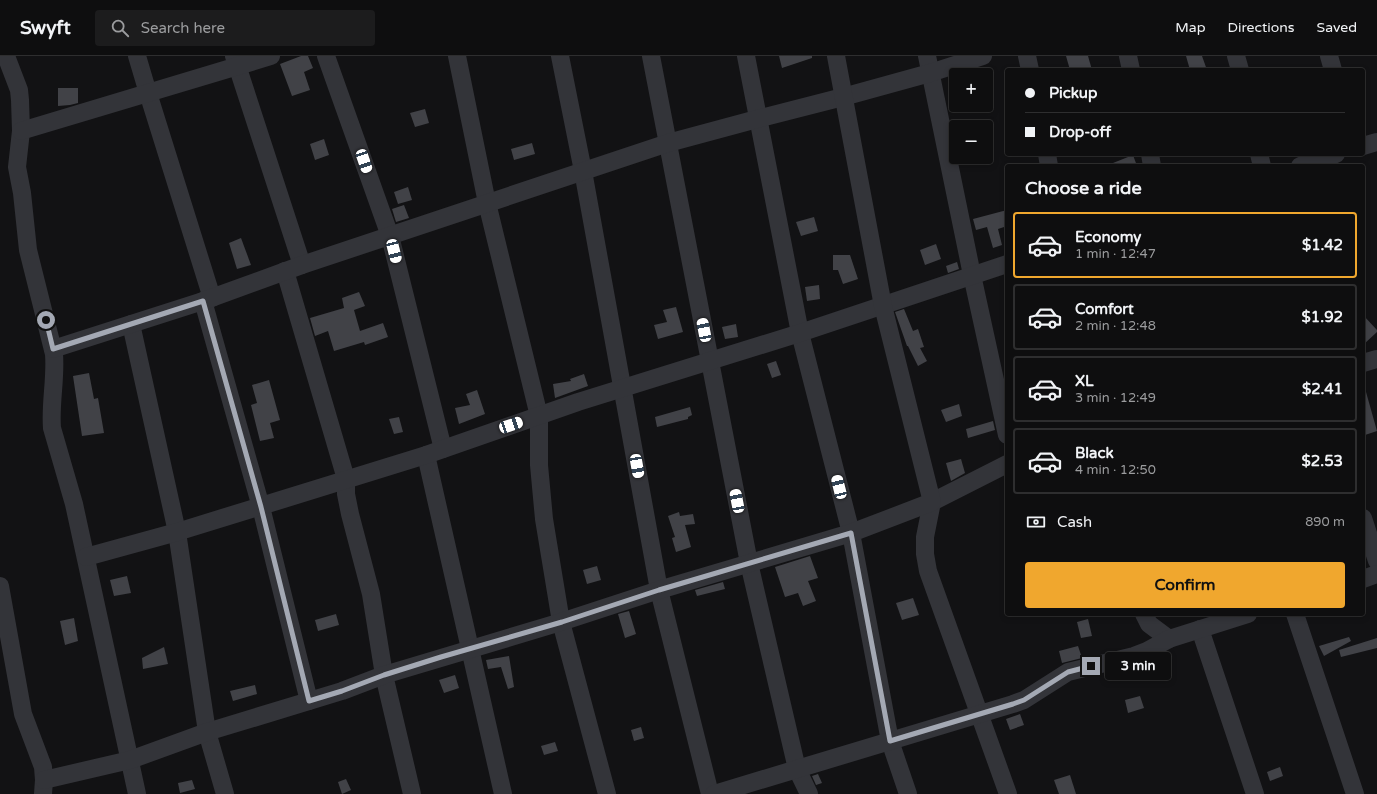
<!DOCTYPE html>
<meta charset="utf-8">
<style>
:root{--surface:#0e0e0f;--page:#1c1c1d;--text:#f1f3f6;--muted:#9b9c9e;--line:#2e2e2f;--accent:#f0a72e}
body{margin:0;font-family:"Varela Round",sans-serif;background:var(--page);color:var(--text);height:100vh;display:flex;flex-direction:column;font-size:15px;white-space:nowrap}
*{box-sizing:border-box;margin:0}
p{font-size:13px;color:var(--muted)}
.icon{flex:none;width:22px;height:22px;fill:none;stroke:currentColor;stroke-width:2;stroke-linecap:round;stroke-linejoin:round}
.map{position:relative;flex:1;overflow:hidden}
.drawer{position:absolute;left:1005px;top:108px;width:360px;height:452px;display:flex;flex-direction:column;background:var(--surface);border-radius:4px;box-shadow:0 2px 6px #0003,0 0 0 1px var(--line)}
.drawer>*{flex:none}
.guide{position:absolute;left:1005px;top:12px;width:360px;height:88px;border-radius:4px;box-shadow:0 2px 6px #0003,0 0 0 1px var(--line);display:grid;align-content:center;height:88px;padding:0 20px;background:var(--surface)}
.tools{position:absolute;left:949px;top:12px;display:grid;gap:8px}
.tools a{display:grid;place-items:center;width:44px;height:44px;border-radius:4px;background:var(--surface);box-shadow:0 2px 6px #0003,0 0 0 1px var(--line);font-size:20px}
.end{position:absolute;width:18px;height:18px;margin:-9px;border:5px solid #a4a9b4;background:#111;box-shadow:0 0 0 2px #111}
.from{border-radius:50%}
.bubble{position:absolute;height:28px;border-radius:4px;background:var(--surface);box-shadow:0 2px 6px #0003,0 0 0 1px var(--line);font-size:13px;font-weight:700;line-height:28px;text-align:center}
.car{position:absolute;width:12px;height:24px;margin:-12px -6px;border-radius:5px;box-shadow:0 0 3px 1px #0007;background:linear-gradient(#fff 24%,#345 0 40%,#fff 0 76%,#345 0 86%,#fff 0)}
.guide b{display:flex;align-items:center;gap:14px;height:38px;font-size:15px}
.guide b+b{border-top:1px solid var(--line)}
.guide i{width:10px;height:10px;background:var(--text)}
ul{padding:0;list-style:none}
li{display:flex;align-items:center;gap:12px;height:66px;margin:0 8px 6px;padding:0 12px;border:2px solid var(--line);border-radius:4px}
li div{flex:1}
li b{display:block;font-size:15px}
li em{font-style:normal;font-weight:700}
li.active{border-color:var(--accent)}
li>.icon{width:36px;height:36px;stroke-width:1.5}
h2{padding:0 20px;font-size:18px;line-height:48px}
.pay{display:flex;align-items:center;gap:10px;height:44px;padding:0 20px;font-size:15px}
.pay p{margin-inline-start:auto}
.cta{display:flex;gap:8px;margin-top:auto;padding:8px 20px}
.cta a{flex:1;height:46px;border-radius:4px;background:var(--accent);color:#111;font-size:16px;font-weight:700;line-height:46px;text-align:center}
header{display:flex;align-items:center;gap:24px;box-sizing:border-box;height:56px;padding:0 20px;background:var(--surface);border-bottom:1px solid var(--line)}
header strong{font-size:19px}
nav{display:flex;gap:22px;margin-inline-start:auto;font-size:14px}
.search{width:280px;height:36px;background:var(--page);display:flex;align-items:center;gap:10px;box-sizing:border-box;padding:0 14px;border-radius:4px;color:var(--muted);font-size:15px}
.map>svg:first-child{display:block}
.building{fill:#414247}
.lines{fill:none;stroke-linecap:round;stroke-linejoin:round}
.minor{stroke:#333439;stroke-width:18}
.route{stroke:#a4a9b4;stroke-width:5}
</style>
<header>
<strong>Swyft</strong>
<div class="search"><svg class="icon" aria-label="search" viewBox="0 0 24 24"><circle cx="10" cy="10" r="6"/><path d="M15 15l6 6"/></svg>Search here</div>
<nav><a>Map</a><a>Directions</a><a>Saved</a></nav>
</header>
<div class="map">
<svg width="1377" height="738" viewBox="0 0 1377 738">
<rect width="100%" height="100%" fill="#121214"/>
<g class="building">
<polygon points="301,0 308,0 313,12 304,16 310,34 292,40 280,8"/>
<polygon points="779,0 812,0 812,2 782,12"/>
<polygon points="1066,0 1088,0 1092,14 1070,14"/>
<polygon points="1186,0 1202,0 1207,14 1190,14"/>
<polygon points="58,32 78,32 78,47 70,49 58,50"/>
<polygon points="425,53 429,67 415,71 410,57"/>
<polygon points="324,83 329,99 315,104 310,88"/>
<polygon points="532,87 535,98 514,104 511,93"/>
<polygon points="1133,99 1137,110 1108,110 1108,109"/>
<polygon points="408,131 412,144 398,148 394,136"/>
<polygon points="404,149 409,162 396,166 392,153"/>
<polygon points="1007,154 1007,170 998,173 1002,189 993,192 987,171 976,174 973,163"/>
<polygon points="814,161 818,175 801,180 796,166"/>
<polygon points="241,182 251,209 237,213 229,187"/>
<polygon points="936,188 941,203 925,209 920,194"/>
<polygon points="833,199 850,199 858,223 843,228 838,214 833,214"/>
<polygon points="957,206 959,213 948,217 946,210"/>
<polygon points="819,229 820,243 807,245 805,231"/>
<polygon points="359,236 365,250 354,254 360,275 383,267 388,281 365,289 364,286 334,295 328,275 315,280 310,262 344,252 342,242"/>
<polygon points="676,251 683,276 658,283 654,269 667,266 663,254"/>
<polygon points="904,253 913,275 918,273 924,291 920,292 927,305 918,310 908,290 907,290 895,256"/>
<polygon points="1363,259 1377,274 1377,276 1363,289"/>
<polygon points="736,268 738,281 725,283 722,271"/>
<polygon points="776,305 781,319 772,322 767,308"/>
<polygon points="89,317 94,343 98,342 104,377 82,380 73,320"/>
<polygon points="584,318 588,330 555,342 553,328 571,325 570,323"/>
<polygon points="269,324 280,364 270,367 274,382 260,385 251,349 257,347 252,329"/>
<polygon points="477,334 485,358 459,368 455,352 470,349 466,338"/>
<polygon points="1363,336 1366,336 1377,375 1365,379 1363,371"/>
<polygon points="959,348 962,360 946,366 941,354"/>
<polygon points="690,351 692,359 688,361 688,363 657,371 655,361"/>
<polygon points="399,361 403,376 394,378 389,363"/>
<polygon points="993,365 995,374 968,382 966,373"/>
<polygon points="961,403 965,417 951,425 946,407"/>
<polygon points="679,456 680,460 693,458 695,468 685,469 691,491 676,496 672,482 675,481 668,460"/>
<polygon points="810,500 818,522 808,525 816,545 803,550 798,537 785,541 775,511"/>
<polygon points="597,510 601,524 587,528 583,514"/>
<polygon points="127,520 131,537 114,540 110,524"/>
<polygon points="723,526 725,533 697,540 695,534"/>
<polygon points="913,542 919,559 902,564 896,547"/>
<polygon points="629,555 636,578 625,582 618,558"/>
<polygon points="336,558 339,569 318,575 315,564"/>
<polygon points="74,562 78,585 65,589 60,565"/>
<polygon points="1088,563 1092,580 1081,582 1077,566"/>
<polygon points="1349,581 1351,585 1324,600 1319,590"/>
<polygon points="1377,582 1377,592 1341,601 1339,594"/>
<polygon points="1078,590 1082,602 1062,607 1059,595"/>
<polygon points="164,591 168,608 143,613 142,602"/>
<polygon points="509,600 514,631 508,633 501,611 488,613 486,604"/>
<polygon points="455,619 459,632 444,637 439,624"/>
<polygon points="255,629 257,638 233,645 230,635"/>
<polygon points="1140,640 1144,652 1128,657 1125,644"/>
<polygon points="1020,658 1024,669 1010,674 1006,663"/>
<polygon points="641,671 644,682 634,685 631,674"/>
<polygon points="555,686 558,695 544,699 541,690"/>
<polygon points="1280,711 1283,720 1270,725 1267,716"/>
<polygon points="818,718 822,727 816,729 812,720"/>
<polygon points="1070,719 1076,738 1059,738 1054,724"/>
<polygon points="346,723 351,734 342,738 338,726"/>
<polygon points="192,724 195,733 180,737 178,727"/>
</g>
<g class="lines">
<g class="minor">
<path d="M6,0l13,34 1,10 1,31 -4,36 5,26 6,57 26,104c2,25 -4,49 -2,74l22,76 63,290"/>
<polyline points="137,0 148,37 212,242"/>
<polyline points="234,0 302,209"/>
<polyline points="326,0 390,180 443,393"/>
<polyline points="457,0 487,147 539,360 539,409 544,463 561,566 607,738"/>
<polyline points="560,0 583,115 659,534 710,738"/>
<polyline points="651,0 749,507 797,713 809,738"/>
<polyline points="746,0 800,277 851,477 890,685 908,738"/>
<polyline points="927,0 972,219 1007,379"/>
<polyline points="1027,0 1030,14"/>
<polyline points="1128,0 1131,14"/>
<polyline points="1236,0 1240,14"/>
<polyline points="1329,0 1333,14"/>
<polyline points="21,75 271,0"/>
<polyline points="1363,90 1377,86"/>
<polyline points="1047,98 1049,110"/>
<polyline points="1150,98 1152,110"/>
<polyline points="1259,98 1262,110"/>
<polyline points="1300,110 1336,98"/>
<polyline points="285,215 346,423 346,438 350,458 371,538 384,619 412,738"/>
<polyline points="203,245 261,451 309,645"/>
<polyline points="131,268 177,476 207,676 225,738"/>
<polyline points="53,293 203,245 302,209 668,87 757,63 843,41 930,17 983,0"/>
<polyline points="1363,307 1377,303"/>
<polyline points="426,399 503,738"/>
<polyline points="1007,408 932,446 925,481 925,498 928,515 1008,738"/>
<polyline points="1363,462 1377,505"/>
<polyline points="86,501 177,476 426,399 578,346 800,277 1007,208"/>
<polyline points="1363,523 1377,518"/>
<polyline points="0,530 23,658 43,711 44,724 43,738"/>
<polyline points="1144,558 1149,568 1169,583"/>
<polyline points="1295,558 1355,738"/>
<polyline points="1200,573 1255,738"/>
<polyline points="44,724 130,704 207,676 342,635 384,619 561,566 659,534 851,477 932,446 883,250 836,0"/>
<polyline points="714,738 1013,648 1024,644 1068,616 1134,600 1147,595 1169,583 1248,558"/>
</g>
</g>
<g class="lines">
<polyline class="route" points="46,264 53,293 203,245 261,451 309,645 342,635 384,619 441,601 562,566 659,534 851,477 890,685 1013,648 1024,644 1068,616 1091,610"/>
</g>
</svg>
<div class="tools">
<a>+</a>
<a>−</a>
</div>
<i class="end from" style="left:46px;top:264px"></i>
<i class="end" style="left:1091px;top:610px"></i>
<div class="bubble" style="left:1105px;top:596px;width:66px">3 min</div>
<i class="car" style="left:364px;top:105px;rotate:161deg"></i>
<i class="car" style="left:394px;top:195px;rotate:166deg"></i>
<i class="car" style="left:704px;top:274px;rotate:349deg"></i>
<i class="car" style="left:511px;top:369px;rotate:71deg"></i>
<i class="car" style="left:637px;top:410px;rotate:170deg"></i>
<i class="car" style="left:839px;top:431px;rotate:346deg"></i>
<i class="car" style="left:737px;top:445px;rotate:349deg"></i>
<div class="guide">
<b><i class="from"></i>Pickup</b>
<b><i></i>Drop-off</b>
</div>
<section class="drawer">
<h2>Choose a ride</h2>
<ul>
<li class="active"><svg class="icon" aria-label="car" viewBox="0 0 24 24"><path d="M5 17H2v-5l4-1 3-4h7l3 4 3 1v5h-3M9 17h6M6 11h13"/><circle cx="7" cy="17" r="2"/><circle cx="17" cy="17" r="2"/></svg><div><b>Economy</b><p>1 min · 12:47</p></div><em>$1.42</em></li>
<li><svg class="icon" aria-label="car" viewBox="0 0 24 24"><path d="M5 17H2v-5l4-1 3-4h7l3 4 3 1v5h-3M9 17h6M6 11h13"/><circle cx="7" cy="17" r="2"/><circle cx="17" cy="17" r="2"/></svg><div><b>Comfort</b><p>2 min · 12:48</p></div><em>$1.92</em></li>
<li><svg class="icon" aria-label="car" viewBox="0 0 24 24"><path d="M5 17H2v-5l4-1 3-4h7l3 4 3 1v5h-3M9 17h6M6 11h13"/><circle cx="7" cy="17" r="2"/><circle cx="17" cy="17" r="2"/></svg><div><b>XL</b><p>3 min · 12:49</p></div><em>$2.41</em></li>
<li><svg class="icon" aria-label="car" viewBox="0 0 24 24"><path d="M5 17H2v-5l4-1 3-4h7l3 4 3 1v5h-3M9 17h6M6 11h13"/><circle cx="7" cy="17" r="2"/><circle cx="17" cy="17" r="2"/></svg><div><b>Black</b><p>4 min · 12:50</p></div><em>$2.53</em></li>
</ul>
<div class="pay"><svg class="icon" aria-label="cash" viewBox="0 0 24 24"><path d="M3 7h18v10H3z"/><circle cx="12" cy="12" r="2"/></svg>Cash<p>890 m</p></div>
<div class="cta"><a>Confirm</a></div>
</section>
</div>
